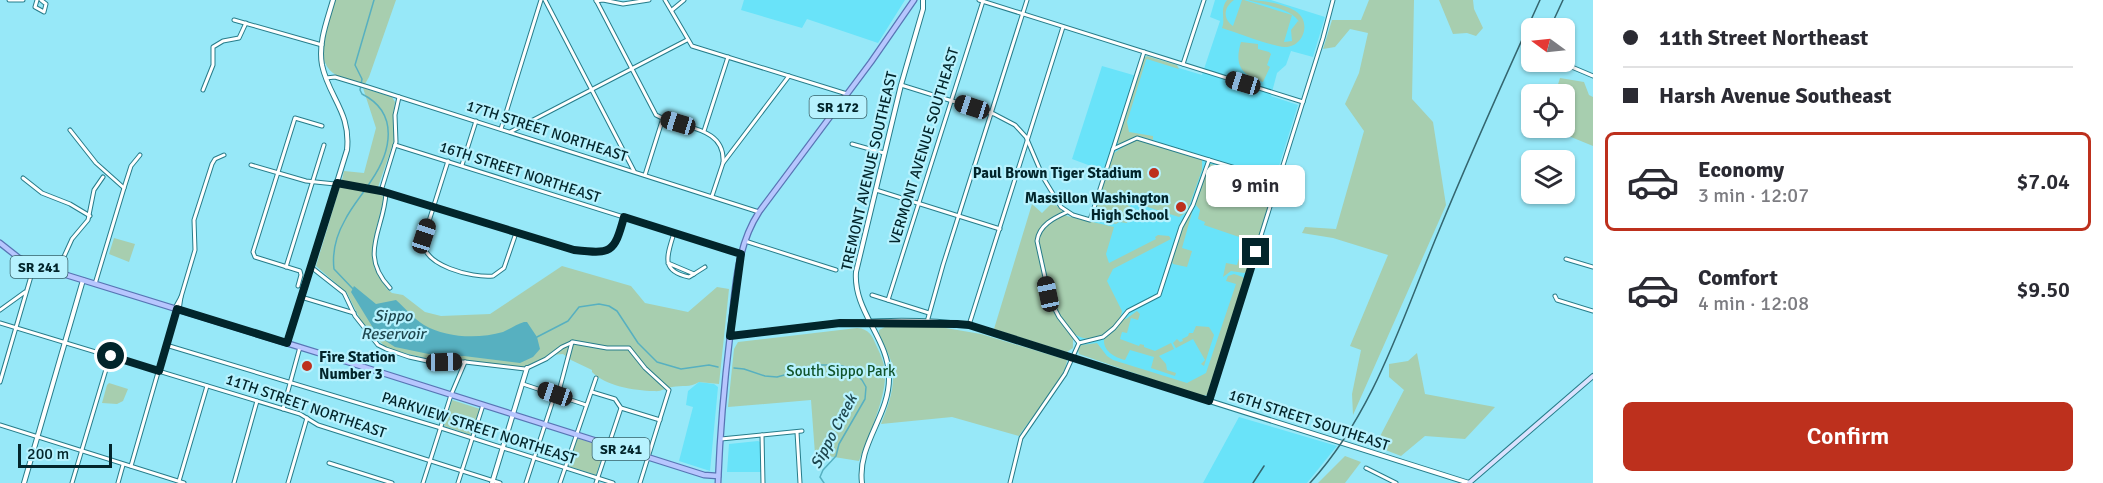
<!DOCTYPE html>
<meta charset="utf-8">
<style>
:root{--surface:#fff;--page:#f7f7f7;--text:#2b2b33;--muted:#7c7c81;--line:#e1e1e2;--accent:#bd301d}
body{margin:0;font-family:Signika,sans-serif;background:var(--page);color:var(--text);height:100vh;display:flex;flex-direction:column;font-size:22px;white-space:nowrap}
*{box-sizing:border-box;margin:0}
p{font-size:20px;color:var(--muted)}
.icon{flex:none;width:33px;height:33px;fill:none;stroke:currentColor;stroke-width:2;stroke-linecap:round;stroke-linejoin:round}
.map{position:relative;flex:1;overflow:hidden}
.details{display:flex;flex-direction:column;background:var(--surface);width:510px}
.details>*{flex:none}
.hud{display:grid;align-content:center;height:132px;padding:0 30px;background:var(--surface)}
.needle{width:39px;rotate:285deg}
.controls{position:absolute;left:1521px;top:18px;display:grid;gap:12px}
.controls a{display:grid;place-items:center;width:54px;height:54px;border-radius:9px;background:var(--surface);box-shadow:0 2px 4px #0004;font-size:30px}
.scale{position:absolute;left:18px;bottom:15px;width:94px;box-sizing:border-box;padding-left:6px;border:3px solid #02252b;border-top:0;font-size:16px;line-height:21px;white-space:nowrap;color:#02252b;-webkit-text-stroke:4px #b7f2fe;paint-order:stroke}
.end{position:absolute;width:27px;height:27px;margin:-14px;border:8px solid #02252b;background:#fff;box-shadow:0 0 0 3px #fff}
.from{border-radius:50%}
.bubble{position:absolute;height:42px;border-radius:9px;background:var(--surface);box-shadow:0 2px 4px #0004;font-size:20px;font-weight:600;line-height:42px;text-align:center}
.car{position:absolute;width:18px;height:36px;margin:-18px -9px;border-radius:8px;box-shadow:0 0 4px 2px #0007;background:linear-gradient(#222 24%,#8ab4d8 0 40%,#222 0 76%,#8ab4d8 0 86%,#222 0)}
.hud b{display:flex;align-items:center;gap:21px;height:57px;font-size:22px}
.hud b+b{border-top:2px solid var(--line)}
.hud i{width:15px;height:15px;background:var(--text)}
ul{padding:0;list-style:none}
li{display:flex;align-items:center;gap:18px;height:99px;margin:0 12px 9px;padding:0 18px;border:3px solid transparent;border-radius:9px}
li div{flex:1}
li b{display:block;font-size:22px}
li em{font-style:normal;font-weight:600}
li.current{border-color:var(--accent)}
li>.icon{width:54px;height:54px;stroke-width:1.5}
.cta{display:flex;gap:12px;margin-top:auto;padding:12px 30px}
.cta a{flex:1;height:69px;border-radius:9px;background:var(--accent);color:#fff;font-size:24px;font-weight:600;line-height:69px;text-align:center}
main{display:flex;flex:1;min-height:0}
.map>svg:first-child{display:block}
.built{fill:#69e3f9}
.green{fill:#a7ceaf}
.water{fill:#57b0c0}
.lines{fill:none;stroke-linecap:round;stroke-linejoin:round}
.stream{stroke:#57b0c0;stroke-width:1.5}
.minor-casing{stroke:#267c8a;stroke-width:5}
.tertiary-casing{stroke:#267c8a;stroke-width:6}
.secondary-casing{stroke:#267c8a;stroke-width:6}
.primary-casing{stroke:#5875b4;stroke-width:7}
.minor{stroke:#fff;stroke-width:3}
.tertiary{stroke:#fff;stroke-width:4}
.secondary{stroke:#dbe2fe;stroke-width:4}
.primary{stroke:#b7c6fe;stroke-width:4.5}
.rail{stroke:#34666f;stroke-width:1.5}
.route{stroke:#02252b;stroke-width:8}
.poi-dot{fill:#bd301d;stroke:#b7f2fe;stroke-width:2}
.labels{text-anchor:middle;stroke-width:4.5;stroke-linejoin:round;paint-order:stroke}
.shield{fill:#b7f2fe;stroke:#38626a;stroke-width:1.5}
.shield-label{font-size:14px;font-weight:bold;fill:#02252b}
.street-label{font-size:15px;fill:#02252b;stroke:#b7f2fe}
.poi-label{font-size:15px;font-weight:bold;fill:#02252b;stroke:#b7f2fe;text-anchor:end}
.park-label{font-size:15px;fill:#105229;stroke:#b7f2fe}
.water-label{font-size:16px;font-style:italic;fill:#1e474f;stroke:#b7f2fe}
</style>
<main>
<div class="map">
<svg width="1593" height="483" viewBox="0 0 1593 483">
<rect width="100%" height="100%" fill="#97e8f8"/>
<g class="built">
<polygon points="744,0 905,0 878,43 807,19 802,28 741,10"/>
<polygon points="1215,0 1271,0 1325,17 1313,57 1291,51 1286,65 1277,73 1271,96 1298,105 1209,391 1207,395 1201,396 1079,354 1077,335 1109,227 1091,222 1107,172 1072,159 1102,66 1140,77 1146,58 1202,75 1220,21 1210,17"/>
<polygon points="699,382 714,384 718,387 710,471 679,461 693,407 686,405 688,391"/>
<polygon points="1239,417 1337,446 1307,483 1203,483"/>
<polygon points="758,441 760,442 761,472 727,472 729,444"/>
</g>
<g class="green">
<path d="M335,0h61l-27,77 -4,7c-10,-3 -24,-5 -32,-11 -21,-16 -4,-53 2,-73z"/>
<path d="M1227,0h7c-11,8 -11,19 -1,26l9,-26h2l48,15 -8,27 8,-1 -1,-11 7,-9 2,3c-6,-16 -37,-19 -52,-24 13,0 39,4 50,13 13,11 5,34 -13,34 -15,-1 -47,-14 -63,-19 4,-9 -3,-18 5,-28z"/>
<polygon points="1369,0 1414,0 1412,99 1433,122 1446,205 1353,415 1352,394 1361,350 1350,346 1388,255 1333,238 1302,233 1305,227 1336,229 1364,131 1345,104 1359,73 1368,33 1350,29 1335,47 1323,49 1332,20 1361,20"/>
<polygon points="1439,0 1473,0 1474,9 1483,28 1476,36 1467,33 1453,34"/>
<path d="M1241,42l17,2v5l11,3 2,2 -4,11 3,2 -7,15c-22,-7 -29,-17 -22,-40z"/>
<polygon points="1147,56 1177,65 1179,69 1147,59 1146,60 1127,122 1129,132 1153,136 1153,140 1138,136 1119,145 1117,141 1144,58"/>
<polygon points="1560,78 1584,82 1589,95 1593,97 1593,146 1549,128 1564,128 1564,94 1555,94"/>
<polygon points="363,88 392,97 395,102 393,115 395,138 378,187 345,182 342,180 344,171 364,173 376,128"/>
<polygon points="1135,139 1202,160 1202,170 1187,212 1179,217 1101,192 1114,153"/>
<polygon points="1211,164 1232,169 1231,175 1236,176 1237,172 1243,174 1242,179 1257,184 1259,188 1262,188 1265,185 1261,182 1262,179 1257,177 1271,181 1275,184 1248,271 1244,273 1231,271 1223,277 1226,263 1237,265 1245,239 1204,225 1205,222 1198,219 1200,210 1195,204 1207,166"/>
<path d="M340,186l24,3 19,7v5l-9,37v29l13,22 5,4 11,2 22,17 16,4 49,-2 72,-48 69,20 14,17 43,9 29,-25 12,2 -10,95 -20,-2c-9,6 -17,3 -27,5 -7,1 -11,5 -18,4 -20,0 -50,-6 -62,-19v-2l-21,-10 -8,-6 -12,1 -27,12 -65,-7h-25l-47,-11 -26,-28 -14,-28 -31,-27z"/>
<polygon points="1100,196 1126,204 1140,212 1138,217 1132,215 1128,218 1127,223 1119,222 1116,224 1095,220 1093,217"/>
<path d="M1053,202l14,14 47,11 -8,27 3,9 47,-24 -1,-2 3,-2 11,1 2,3 -58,30 -6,12 15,30c-3,19 -28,35 -46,24l-3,2v11l-6,4 -73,-23 38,-125 10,9z"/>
<polygon points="1193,209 1182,248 1192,251 1187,267 1173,264 1172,262 1183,226 1188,216 1190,216 1189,215"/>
<polygon points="114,238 135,244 129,262 109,254"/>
<polygon points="1234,274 1243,277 1244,282 1207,395 1201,396 1079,354 1078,350 1081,345 1097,343 1107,356 1113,360 1187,383 1206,373 1236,284 1226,281 1228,276"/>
<path d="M1137,311l3,3 -2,6 -7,-2 -4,15 -5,-1 -2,7 19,7 1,-2 4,1v2l11,4 16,-8 3,6 -15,7 7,8 1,6 9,3 -1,3 -24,-8 3,-11 -24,-7 -5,10c-11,-3 -22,-9 -21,-21l12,-10 8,-11 2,1z"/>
<path d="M934,326l47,8 86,26c0,16 -38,60 -48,76l-67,-19 -71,7c8,-20 16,-41 10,-63 -3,-9 -8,-18 -12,-27v-4l6,-3z"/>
<polygon points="1196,326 1209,327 1214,335 1204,366 1201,364 1205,360 1193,339 1176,348 1173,343 1177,339 1180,342 1183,341 1182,339 1188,336 1189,333 1193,333"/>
<path d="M857,328c12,1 15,7 19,17 4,8 8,17 9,26 2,26 -17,65 -26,90l-44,-7 -4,-54 -83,7 6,-58 4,-7z"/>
<polygon points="1417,353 1425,394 1495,407 1465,439 1425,436 1401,456 1375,446 1404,390 1389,377 1389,364 1408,361"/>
<polygon points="109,383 128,389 123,401 117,404 102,403 107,385"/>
<polygon points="452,400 480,409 471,435 444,426"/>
<polygon points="577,438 605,447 596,475 568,466"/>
<polygon points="1345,456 1361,462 1345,483 1318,483"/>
</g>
<path class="water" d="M354,286l22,18 20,-4c9,8 17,18 28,25 22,13 55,14 79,7 7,-3 14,-8 21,-10h3l10,15 3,12 -7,8 -13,6 -56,-7 -21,1 -48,-10 -17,-11 -27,-44z"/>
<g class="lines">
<g class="stream">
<path d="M354,290l-20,-21c-2,-17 3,-35 11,-49 7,-14 18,-26 26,-39 20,-29 29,-68 -9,-87l-2,-4 2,-11 -7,-14 19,-65"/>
<polyline points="537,337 568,321 579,307 599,304 609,306 617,311 638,343 657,362 681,369 709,365 718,367"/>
<polyline points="734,368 744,369 765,376 777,377 821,365 838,365 850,368 862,380 866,387 865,399 839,444 836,456 823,470 820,477 824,483"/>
</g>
<g class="minor-casing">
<g id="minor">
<polyline points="9,0 23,0"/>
<polyline points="37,0 35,7 44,12 46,4 41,0"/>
<polyline points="545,0 634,171"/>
<path d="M596,0l60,115c24,14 70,10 67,48"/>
<polyline points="665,0 692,46 847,94"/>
<polyline points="979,0 1303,102"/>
<polyline points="596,1 603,0 623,4 649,0"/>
<polyline points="672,10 684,0"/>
<polyline points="234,20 322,45"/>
<polyline points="1560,62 1593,76"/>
<polyline points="1183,64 1204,0"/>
<polyline points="326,78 335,77 368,87 759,212"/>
<polyline points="901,85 994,114 1015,125 1026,137 1044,179 1061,207 1073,215 1090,220 1113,149 1137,138 1278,181"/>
<polyline points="203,90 213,65 213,47 223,41 239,38 246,23"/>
<polyline points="501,129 541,0"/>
<polyline points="70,130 96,163 124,188 95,284"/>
<polyline points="704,131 728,57"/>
<polyline points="510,132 687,40"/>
<polyline points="852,144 884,153"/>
<polyline points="395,145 741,254"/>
<polyline points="1113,149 1144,52"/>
<path d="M448,161l-25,79c-1,26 49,38 70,36l11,-8 12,-35"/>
<path d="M251,165l55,16 58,6 17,4 193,59c37,5 40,3 51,-33"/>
<polyline points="462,165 476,121"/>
<polyline points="645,175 663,118"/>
<polyline points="23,178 42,193 70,204 90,216"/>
<polyline points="124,188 131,166 140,155"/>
<polyline points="876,190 1000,229"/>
<polyline points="381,191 396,142 395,115 399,97"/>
<path d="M386,193c-2,37 -28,61 4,95"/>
<polyline points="712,196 723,163 789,76"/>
<path d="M1067,212c-13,6 -28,13 -30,29l13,59 9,17 20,26"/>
<polyline points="745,241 836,270"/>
<polyline points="1566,259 1593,267"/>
<path d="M668,263l26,11 -5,3c-29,-6 -22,-21 -15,-44"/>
<polyline points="286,267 324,145"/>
<polyline points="311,267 344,293 355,316 378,345 386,349 409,357 432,362 465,362 525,369 546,359 562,347 573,342 607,348 629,348 645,368 669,390 640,483"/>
<polyline points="57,272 72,239 88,220 94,190 103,177"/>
<polyline points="694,274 705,267"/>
<polyline points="298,286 301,275 300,271 255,257 253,252 295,118 322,126"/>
<polyline points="872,295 929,313"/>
<polyline points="1555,296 1557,300 1593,311"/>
<polyline points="301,297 354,313"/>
<polyline points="888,300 983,1"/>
<polyline points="175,308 181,297"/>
<polyline points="0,310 25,292"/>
<polyline points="179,310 181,297 195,250 194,220 212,164 215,159 224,155"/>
<polyline points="927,322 943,265 1027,0"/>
<polyline points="0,323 300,414 318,425 500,483"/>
<polyline points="969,325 1063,27"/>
<polyline points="1079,343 1103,337 1114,328 1128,311 1159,295 1181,227 1193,205 1209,160"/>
<polyline points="166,345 441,428 613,483"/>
<polyline points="0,382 34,266"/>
<polyline points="523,384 586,405"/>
<polyline points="592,392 615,399 621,408 660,420"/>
<polyline points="558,395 572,342"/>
<polyline points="1209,401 1323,38 1333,0"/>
<polyline points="283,409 300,347"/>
<polyline points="0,425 184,483"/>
<polyline points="797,432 800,483"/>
<polyline points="762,435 763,483"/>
<polyline points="721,439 802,431"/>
<polyline points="329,463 392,483"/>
<polyline points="131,466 176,310"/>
<polyline points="1366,468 1396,483"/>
<polyline points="179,481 207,386"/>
<polyline points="72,483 110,356"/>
<polyline points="118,483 123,465"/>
<polyline points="234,483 257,401"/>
<polyline points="288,483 307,418"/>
<polyline points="423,483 451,395 465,362"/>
<polyline points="458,483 483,405"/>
<polyline points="526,483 555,394"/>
<polyline points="560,483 596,378"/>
<polyline points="596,483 621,408"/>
<polyline points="1010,483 1021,438 1065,374 1079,343"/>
</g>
</g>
<g class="tertiary-casing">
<g id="tertiary">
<path d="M730,336c78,-10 161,-22 239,-11l500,158"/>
<path d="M287,343l60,-193c4,-38 -18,-52 -25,-85 -4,-22 5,-44 11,-65"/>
<polyline points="24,483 83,280"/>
<polyline points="492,483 527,368"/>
<path d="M862,483c-5,-39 28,-68 27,-106 0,-38 -36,-66 -33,-105l45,-187 22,-76v-9"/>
</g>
</g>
<g class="secondary-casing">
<polyline id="secondary" points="1469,483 1593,376"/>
</g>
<g class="primary-casing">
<g id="primary">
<polyline points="0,243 19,258 34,265 351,363 704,475 718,476"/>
<path d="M718,483c2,-49 6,-98 12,-147 5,-42 5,-87 29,-124l112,-150 43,-62"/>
</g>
</g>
<use href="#minor" class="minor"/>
<use href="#tertiary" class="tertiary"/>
<use href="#secondary" class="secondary"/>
<use href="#primary" class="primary"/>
<g class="rail">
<polyline points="1550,28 1563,0"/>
<polyline points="1253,483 1264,466"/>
<path d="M1310,483c64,-70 92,-164 128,-250 32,-78 67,-156 102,-233"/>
</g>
</g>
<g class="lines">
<path class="route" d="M111,356l48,15 18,-62 110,34 50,-160 44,8 193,59c37,4 40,4 50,-33l117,37 -11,82 110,-13 117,1 12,1 240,76 47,-149"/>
</g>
<g class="poi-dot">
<circle cx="1154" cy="173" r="6"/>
<circle cx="1181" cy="207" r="6"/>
<circle cx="307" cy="366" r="6"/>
</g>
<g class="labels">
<g class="shield">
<rect x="809.5" y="96" width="57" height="22" rx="4.5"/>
<rect x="10.5" y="256" width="57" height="22" rx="4.5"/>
<rect x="592.5" y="438" width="57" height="22" rx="4.5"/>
</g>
<g class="shield-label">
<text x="838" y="112">SR 172</text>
<text x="39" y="272">SR 241</text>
<text x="621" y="454">SR 241</text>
</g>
<g class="street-label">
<text transform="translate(547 131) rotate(18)" y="5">17TH STREET NORTHEAST</text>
<text transform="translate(924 146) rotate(-73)" y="5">VERMONT AVENUE SOUTHEAST</text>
<text transform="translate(869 171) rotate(-77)" y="5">TREMONT AVENUE SOUTHEAST</text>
<text transform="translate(520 172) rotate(18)" y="5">16TH STREET NORTHEAST</text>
<text transform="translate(306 406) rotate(19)" y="5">11TH STREET NORTHEAST</text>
<text transform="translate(1309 420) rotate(18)" y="5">16TH STREET SOUTHEAST</text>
<text transform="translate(479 428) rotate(18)" y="5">PARKVIEW STREET NORTHEAST</text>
</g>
<g class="poi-label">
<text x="1142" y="178">Paul Brown Tiger Stadium</text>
<text x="1169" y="203">Massillon Washington<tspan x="1169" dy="17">High School</tspan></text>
<text x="319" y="362" text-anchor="start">Fire Station<tspan x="319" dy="17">Number 3</tspan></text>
</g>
<g class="park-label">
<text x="841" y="376">South Sippo Park</text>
</g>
<g class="water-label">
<text x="393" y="321">Sippo<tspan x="393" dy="18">Reservoir</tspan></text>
<text transform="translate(833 431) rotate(-62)" y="6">Sippo Creek</text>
</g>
</g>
</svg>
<div class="controls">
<a><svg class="needle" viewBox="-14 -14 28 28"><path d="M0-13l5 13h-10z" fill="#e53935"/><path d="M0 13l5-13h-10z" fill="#7c7c81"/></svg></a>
<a><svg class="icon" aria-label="locate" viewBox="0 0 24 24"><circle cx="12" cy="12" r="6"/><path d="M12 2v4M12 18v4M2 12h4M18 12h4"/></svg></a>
<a><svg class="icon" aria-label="layers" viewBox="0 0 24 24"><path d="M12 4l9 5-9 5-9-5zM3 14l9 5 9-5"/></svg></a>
</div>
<div class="scale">200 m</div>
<i class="end from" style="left:111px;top:356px"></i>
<i class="end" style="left:1256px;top:252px"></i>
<div class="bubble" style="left:1206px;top:165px;width:99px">9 min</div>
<i class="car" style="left:1243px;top:83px;rotate:287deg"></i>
<i class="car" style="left:972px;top:107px;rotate:288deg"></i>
<i class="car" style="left:678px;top:123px;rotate:287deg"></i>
<i class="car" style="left:424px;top:236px;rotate:18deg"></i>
<i class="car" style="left:1048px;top:294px;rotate:348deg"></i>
<i class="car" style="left:444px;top:362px;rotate:89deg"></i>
<i class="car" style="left:555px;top:394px;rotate:289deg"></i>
</div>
<section class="details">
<div class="hud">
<b><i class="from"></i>11th Street Northeast</b>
<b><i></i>Harsh Avenue Southeast</b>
</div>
<ul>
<li class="current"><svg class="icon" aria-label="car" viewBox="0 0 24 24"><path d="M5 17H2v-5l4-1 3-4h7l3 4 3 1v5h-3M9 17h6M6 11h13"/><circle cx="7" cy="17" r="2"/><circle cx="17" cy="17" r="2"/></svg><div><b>Economy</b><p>3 min · 12:07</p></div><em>$7.04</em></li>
<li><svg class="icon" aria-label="car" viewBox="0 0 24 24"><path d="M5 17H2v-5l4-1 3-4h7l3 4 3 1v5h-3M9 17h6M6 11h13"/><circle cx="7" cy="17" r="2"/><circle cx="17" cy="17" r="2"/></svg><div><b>Comfort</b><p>4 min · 12:08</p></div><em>$9.50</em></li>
</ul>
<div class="cta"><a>Confirm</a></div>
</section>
</main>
